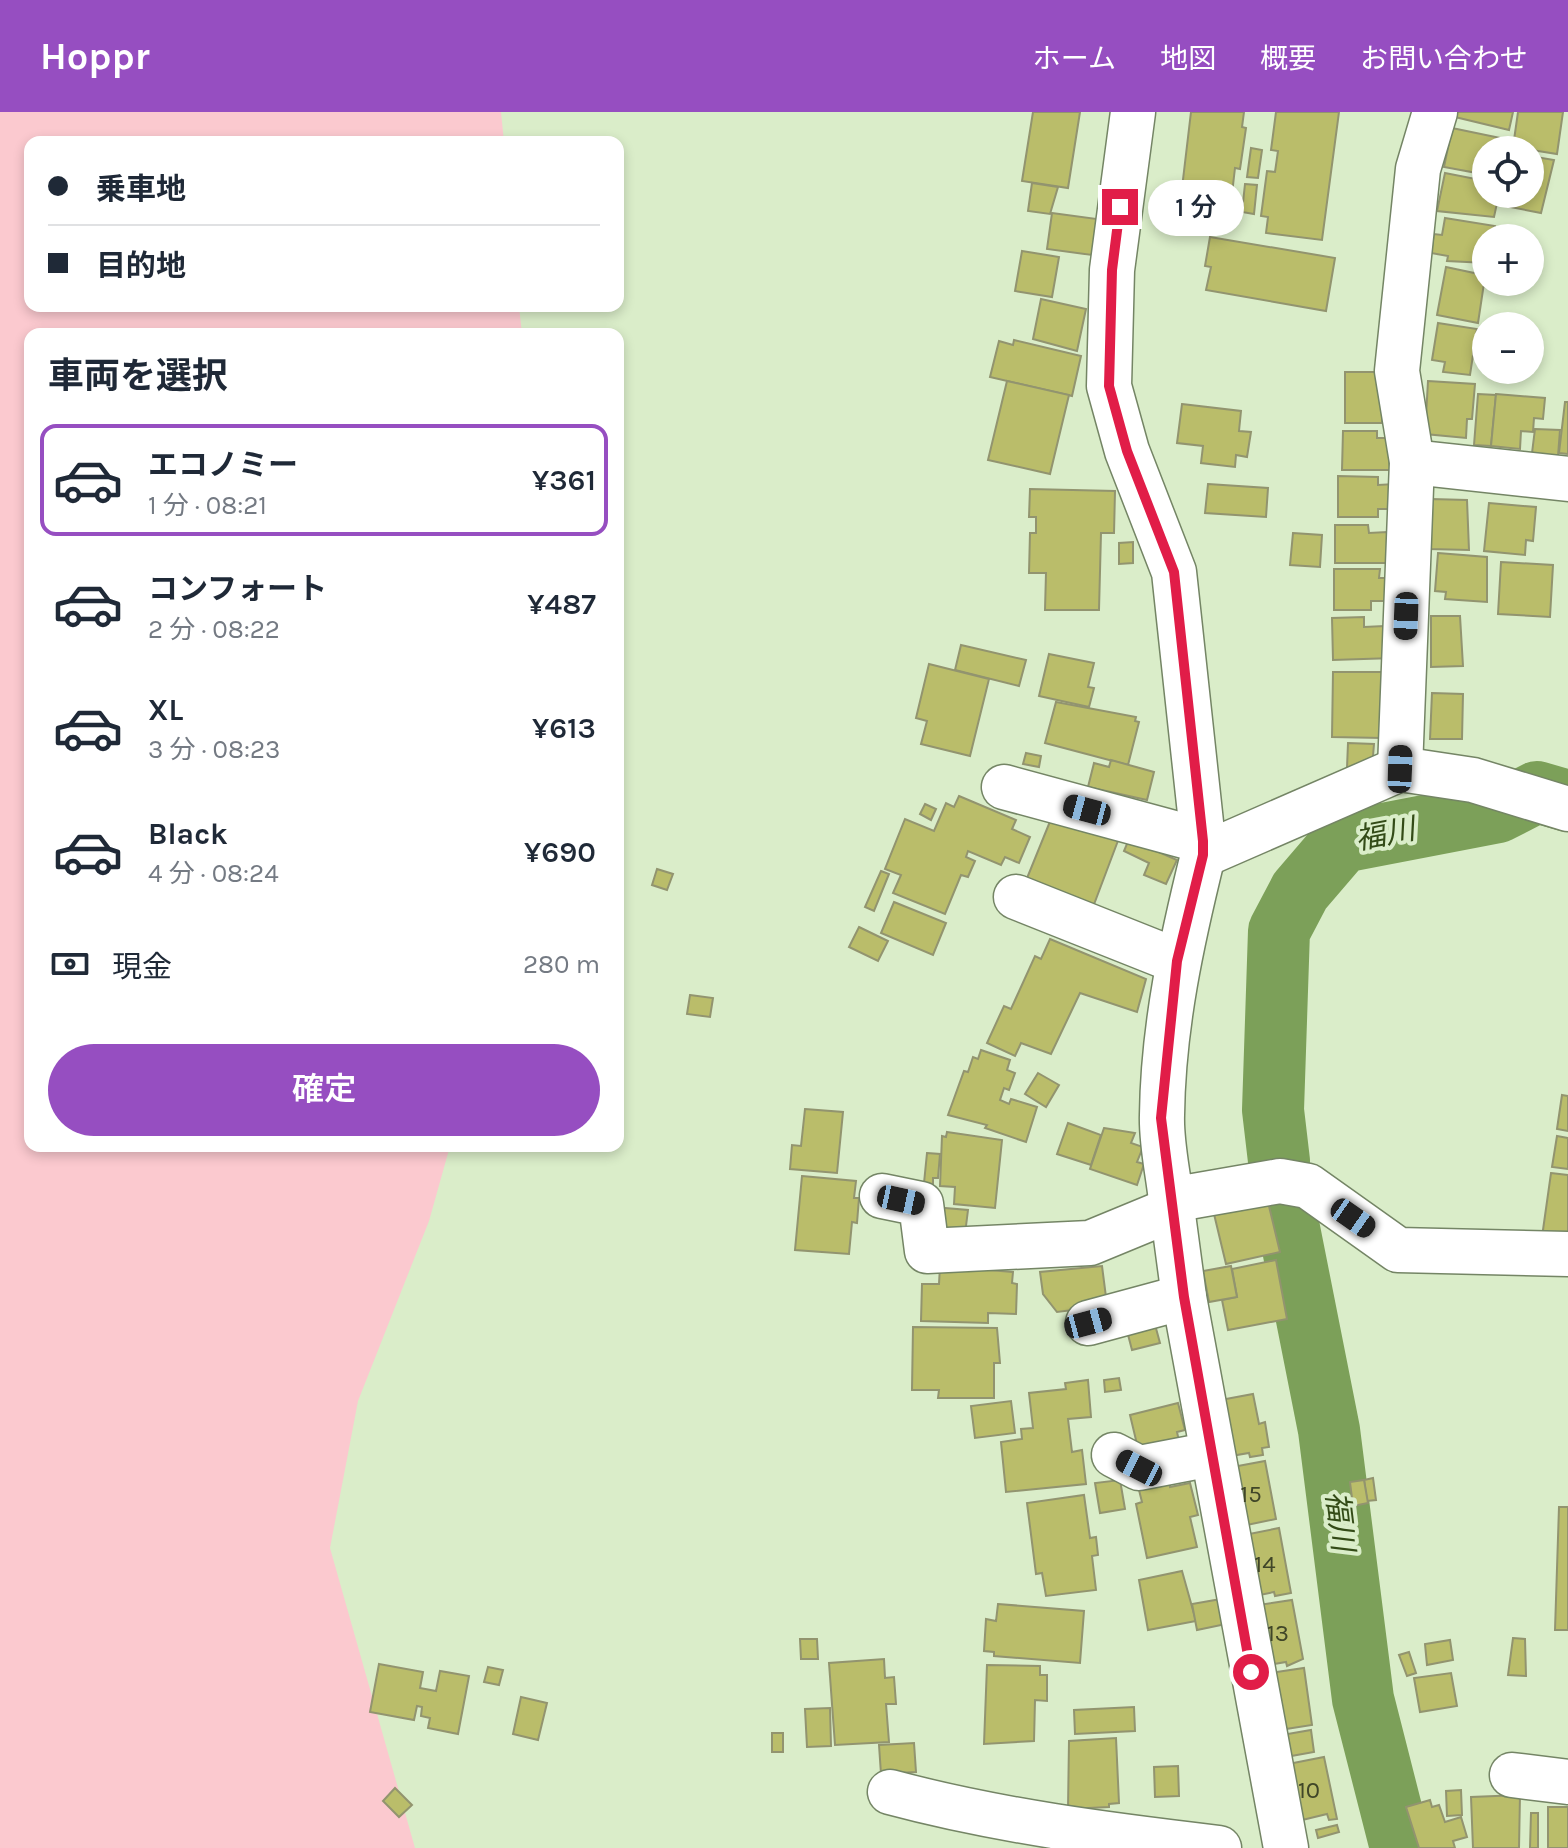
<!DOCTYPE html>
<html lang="ja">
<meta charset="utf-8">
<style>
:root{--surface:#fff;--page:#f2f2f3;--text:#1f2937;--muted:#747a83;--line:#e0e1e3;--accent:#964ec1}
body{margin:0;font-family:Karla,"Noto Sans JP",sans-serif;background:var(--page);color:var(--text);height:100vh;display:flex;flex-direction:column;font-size:30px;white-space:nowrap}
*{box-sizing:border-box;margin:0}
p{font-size:26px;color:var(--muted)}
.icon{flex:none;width:44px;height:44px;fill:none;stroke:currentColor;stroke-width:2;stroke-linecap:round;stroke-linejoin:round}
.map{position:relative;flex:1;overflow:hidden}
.sheet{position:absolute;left:24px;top:216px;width:600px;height:824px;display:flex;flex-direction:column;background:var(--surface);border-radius:16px;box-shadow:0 4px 12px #0003}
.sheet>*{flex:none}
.top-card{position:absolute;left:24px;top:24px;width:600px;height:176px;border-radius:16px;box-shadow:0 4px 12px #0003;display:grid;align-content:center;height:176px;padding:0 24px;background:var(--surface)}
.tools{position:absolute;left:1472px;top:24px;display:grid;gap:16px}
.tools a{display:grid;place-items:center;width:72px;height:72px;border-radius:50%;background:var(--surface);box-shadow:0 4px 12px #0003;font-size:40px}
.end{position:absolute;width:36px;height:36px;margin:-18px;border:10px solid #e11d48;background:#fff;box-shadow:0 0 0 4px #fff}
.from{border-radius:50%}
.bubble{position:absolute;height:56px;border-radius:28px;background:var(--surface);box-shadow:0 4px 12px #0003;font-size:26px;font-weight:600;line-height:56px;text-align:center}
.car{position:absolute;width:24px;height:48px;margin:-24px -12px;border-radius:10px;box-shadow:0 0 6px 2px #0007;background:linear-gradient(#222 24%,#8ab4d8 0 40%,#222 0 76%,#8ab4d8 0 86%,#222 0)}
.top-card b{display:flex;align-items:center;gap:28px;height:76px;font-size:30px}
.top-card b+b{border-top:2px solid var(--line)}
.top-card i{width:20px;height:20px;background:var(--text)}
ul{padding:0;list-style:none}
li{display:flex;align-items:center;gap:24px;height:112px;margin:0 16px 12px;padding:0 8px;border:4px solid transparent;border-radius:16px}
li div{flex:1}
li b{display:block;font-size:30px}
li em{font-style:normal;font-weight:600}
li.on{border-color:var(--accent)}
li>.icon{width:72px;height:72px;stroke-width:1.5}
h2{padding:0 24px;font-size:36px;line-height:96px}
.pay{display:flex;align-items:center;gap:20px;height:88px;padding:0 24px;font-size:30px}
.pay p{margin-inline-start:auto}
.action{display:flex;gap:16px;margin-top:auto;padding:16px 24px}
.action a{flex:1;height:92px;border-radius:48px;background:var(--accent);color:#fff;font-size:32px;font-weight:600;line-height:92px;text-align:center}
header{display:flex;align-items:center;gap:48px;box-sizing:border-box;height:112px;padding:0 40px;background:var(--accent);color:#fff}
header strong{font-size:38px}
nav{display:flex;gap:44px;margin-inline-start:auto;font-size:28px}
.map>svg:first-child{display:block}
.green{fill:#fbc9cf}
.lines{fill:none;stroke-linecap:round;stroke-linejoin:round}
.river{stroke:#7ca059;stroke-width:62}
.building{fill:#babd6a;stroke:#92946f;stroke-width:2}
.minor-casing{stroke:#748565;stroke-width:47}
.minor{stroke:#fff;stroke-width:44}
.route{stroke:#e11d48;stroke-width:10}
.labels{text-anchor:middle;stroke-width:8;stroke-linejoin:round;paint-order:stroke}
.number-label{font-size:24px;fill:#404628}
.water-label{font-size:30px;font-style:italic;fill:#334b17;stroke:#daedc9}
</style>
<header>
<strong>Hoppr</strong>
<nav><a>ホーム</a><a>地図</a><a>概要</a><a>お問い合わせ</a></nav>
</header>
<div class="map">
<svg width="1568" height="1736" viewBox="0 0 1568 1736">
<rect width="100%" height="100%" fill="#daedc9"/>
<polygon class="green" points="0,0 501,0 504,30 30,30 30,194 519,194 522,222 30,222 30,1034 450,1034 429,1109 358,1289 330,1436 415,1736 0,1736"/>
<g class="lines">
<g class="river">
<polyline points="1279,1049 1273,998 1279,819 1300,779 1342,730 1498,700 1537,680 1568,689"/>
<polyline points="1282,1081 1329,1318 1363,1587 1401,1736"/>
</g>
</g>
<g class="building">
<polygon points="1033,0 1080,0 1068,76 1022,69"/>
<polygon points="1191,0 1244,0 1242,15 1246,16 1240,57 1235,56 1228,116 1178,110"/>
<polygon points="1276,0 1339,0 1322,128 1266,121 1268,105 1261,104 1267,59 1275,60 1278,39 1271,38"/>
<polygon points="1457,0 1513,0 1509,18 1455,5"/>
<polygon points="1518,0 1563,0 1557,42 1513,35"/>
<polygon points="1452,16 1510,28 1508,38 1486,38 1486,59 1478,58 1477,61 1444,55"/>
<polygon points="1251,36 1262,38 1258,66 1247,65"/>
<polygon points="1530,44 1554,48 1541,101 1505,94 1507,82 1530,82"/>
<polygon points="1445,61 1486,69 1486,82 1499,82 1494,105 1437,99"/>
<polygon points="1032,71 1058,75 1050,102 1028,99"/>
<polygon points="1245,72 1257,73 1254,102 1242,100"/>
<polygon points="1052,101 1097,107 1092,143 1047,137"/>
<polygon points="1445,106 1495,114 1493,126 1486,126 1486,151 1447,149 1448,144 1431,141 1434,122 1442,123"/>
<polygon points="1210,125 1335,146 1326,199 1206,178 1211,155 1205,154"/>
<polygon points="1022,139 1059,145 1052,185 1015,179"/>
<polygon points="1446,155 1479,162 1480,156 1486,158 1478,211 1437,203"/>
<polygon points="1041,187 1086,197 1077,239 1033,227"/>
<polygon points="1438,211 1477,217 1470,263 1443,260 1445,250 1432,248"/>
<polygon points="1014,228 1081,244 1072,284 990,265 999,229 1013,233"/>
<polygon points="1345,260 1383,260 1382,311 1345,311"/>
<polygon points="1007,269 1069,283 1050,362 988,348"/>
<polygon points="1428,269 1475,272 1472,307 1467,307 1466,326 1425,322"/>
<polygon points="1478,282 1496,283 1491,334 1474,333"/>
<polygon points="1496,282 1545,286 1543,307 1534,306 1533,320 1521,319 1520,337 1491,334"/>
<polygon points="1565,290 1568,290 1568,342 1559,341"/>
<polygon points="1182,292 1241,299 1239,319 1251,320 1247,345 1236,343 1235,355 1201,351 1203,334 1177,331"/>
<polygon points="1535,317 1560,318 1558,344 1532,341"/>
<polygon points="1343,319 1377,319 1377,326 1395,326 1395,358 1342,358"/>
<polygon points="1338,364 1378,365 1378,373 1395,372 1395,397 1378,397 1378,405 1338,405"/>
<polygon points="1208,372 1268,376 1266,405 1205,401"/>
<polygon points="1030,377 1115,379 1114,421 1101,421 1099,498 1045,498 1046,461 1029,461 1030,421 1036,421 1036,405 1029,405"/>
<polygon points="1431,387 1467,388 1469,438 1429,437"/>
<polygon points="1489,391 1536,395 1533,429 1526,428 1525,443 1484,439"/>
<polygon points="1335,413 1368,413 1369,421 1387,420 1396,451 1335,451"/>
<polygon points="1293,421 1322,423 1320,455 1290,453"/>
<polygon points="1133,430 1133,451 1119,452 1119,431"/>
<polygon points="1438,441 1487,445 1487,490 1445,487 1446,480 1435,479"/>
<polygon points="1501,450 1553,453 1550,505 1498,502"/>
<polygon points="1334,457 1380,457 1379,466 1394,466 1394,489 1371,489 1371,498 1334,498"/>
<polygon points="1431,504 1460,504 1463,554 1431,555"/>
<polygon points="1364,505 1364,515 1384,514 1394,546 1333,548 1332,506"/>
<polygon points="961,533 1026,548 1019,574 955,558"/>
<polygon points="1049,542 1094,551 1088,575 1094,576 1089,595 1039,584"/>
<polygon points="929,552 989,567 970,644 921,632 927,609 916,606"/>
<polygon points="1333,560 1384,560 1382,626 1332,625"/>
<polygon points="1432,581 1463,582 1462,627 1430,627"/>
<polygon points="1056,590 1136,605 1135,609 1139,610 1128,653 1045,631"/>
<polygon points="1348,631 1374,632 1372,656 1347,656"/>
<polygon points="1026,641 1041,644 1039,655 1023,652"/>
<polygon points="1111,648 1154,660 1147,688 1088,675 1094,651 1109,655"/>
<polygon points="959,684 1016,708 1012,717 1030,725 1019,751 1005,745 1001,753 968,739 966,745 975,749 968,765 961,763 945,802 893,781 901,763 885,757 905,707 934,719 946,691 954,695"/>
<polygon points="925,692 936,697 931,708 920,702"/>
<polygon points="1051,707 1119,726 1090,803 1023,776"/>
<polygon points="1129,727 1177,748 1166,772 1144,763 1149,751 1124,739"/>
<polygon points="657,757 673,762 667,778 652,773"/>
<polygon points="881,759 889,762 874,799 865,795"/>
<polygon points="894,790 946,811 933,843 881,821"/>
<polygon points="859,815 888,829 878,849 849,835"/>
<polygon points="1050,827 1146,867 1137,900 1080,881 1051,942 1021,931 1015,944 987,931 1004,894 1011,897 1035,844 1041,847"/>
<polygon points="690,883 713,886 710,905 687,902"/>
<polygon points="981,938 1010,948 1007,958 1015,961 1009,978 1004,976 1000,988 1009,992 1011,987 1037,995 1026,1030 985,1016 987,1013 948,1003 964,959 968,960 973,945 978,947"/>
<polygon points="1038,961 1059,973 1046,995 1025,982"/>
<polygon points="1562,983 1568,984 1568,1019 1557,1017"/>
<polygon points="805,997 843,1000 837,1061 790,1057 792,1033 801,1034"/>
<polygon points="1068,1011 1101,1023 1091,1053 1057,1042"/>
<polygon points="1104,1016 1135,1021 1131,1031 1143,1035 1137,1050 1144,1052 1137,1073 1090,1057"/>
<polygon points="947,1020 1002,1028 995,1096 954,1092 955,1075 940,1074 942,1024 946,1025"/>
<polygon points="1557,1024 1568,1026 1568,1057 1552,1055"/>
<polygon points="927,1041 940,1042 938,1066 933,1066 933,1072 924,1071"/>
<polygon points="1551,1061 1568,1063 1568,1129 1542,1125"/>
<polygon points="802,1064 856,1069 854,1086 859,1086 857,1111 852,1110 849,1142 795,1138"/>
<polygon points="1268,1090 1280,1140 1226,1152 1214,1102"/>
<polygon points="933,1095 968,1098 965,1122 931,1118"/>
<polygon points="1276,1148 1287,1207 1228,1218 1222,1188 1237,1185 1232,1157"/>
<polygon points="940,1154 1013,1160 1012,1171 1017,1172 1016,1202 988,1201 988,1211 921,1209 922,1172 939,1172"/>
<polygon points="1102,1154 1106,1185 1097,1195 1057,1200 1043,1182 1040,1160"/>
<polygon points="1231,1154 1237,1185 1209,1190 1203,1159"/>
<polygon points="1154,1209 1160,1231 1132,1238 1126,1215"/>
<polygon points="913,1215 997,1216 1000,1251 994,1251 994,1286 938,1286 939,1278 912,1278"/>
<polygon points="1119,1266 1121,1278 1105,1280 1104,1268"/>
<polygon points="1088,1268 1091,1305 1068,1307 1072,1340 1082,1338 1086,1372 1006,1380 1001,1330 1022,1327 1021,1317 1033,1316 1029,1281 1066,1277 1065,1271"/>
<polygon points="1253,1282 1259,1312 1265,1310 1269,1335 1262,1336 1263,1343 1250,1345 1249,1341 1225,1345 1215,1289"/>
<polygon points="1011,1289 1015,1321 975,1326 971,1294"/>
<polygon points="1178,1291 1185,1318 1177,1320 1181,1338 1141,1349 1130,1303"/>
<polygon points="1265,1349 1276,1407 1237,1415 1227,1356"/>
<polygon points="1373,1366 1376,1388 1367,1389 1364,1368"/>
<polygon points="1169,1367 1170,1375 1190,1371 1198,1403 1190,1405 1197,1435 1147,1446 1136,1392 1142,1390 1138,1374"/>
<polygon points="1120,1368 1125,1397 1100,1401 1095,1371"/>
<polygon points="1364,1368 1368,1391 1353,1394 1350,1370"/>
<polygon points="1084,1383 1090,1426 1096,1425 1098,1443 1092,1444 1096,1478 1046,1484 1042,1461 1036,1462 1027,1391"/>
<polygon points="1559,1395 1568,1395 1568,1518 1555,1518"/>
<polygon points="1279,1416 1291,1481 1275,1484 1274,1480 1250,1485 1239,1424"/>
<polygon points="1182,1459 1196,1509 1148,1518 1139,1468"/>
<polygon points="1221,1487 1226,1512 1197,1518 1192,1492"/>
<polygon points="1292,1488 1303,1547 1287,1554 1286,1550 1263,1554 1252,1494"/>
<polygon points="998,1492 1084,1499 1080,1551 994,1544 994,1540 984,1539 986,1507 996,1509"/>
<polygon points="1513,1526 1525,1527 1526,1564 1508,1563"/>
<polygon points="800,1527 817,1527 818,1547 801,1547"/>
<polygon points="1450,1528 1453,1548 1427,1553 1425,1532"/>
<polygon points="1409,1540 1416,1561 1407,1564 1399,1543"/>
<polygon points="884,1547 885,1566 894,1565 896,1592 886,1592 889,1630 835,1633 829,1551"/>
<polygon points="379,1552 423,1560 420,1576 436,1579 440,1559 469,1564 458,1622 428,1616 430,1606 421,1604 422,1595 417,1594 414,1608 370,1600"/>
<polygon points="987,1553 1040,1554 1040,1563 1047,1563 1047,1589 1035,1588 1034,1629 984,1632"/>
<polygon points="488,1555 503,1558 499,1573 484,1570"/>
<polygon points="1304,1556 1312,1613 1273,1619 1264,1562"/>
<polygon points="1451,1561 1457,1594 1420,1600 1414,1566"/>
<polygon points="521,1585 547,1591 538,1628 513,1622"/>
<polygon points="1134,1595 1135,1619 1075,1622 1074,1598"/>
<polygon points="830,1596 831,1634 807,1635 805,1597"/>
<polygon points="1311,1618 1314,1640 1280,1646 1276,1624"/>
<rect x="772" y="1621" width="11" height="19"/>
<polygon points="1116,1626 1119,1691 1109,1692 1109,1695 1068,1697 1069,1629"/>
<polygon points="914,1631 916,1660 881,1662 879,1633"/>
<polygon points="1324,1645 1337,1707 1329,1708 1327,1702 1294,1710 1283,1653"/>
<polygon points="1178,1654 1179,1684 1155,1685 1154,1655"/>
<polygon points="395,1676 412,1693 399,1705 383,1689"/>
<polygon points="1461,1678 1462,1703 1447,1704 1446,1679"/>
<polygon points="1520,1683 1519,1736 1473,1736 1471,1685"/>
<polygon points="1430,1688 1432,1695 1439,1693 1445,1710 1461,1705 1467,1725 1453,1729 1455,1736 1419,1736 1406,1695"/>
<rect x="1548" y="1695" width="20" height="41"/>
<polygon points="1531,1701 1538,1701 1538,1736 1530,1736"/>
<polygon points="1337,1713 1339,1720 1318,1726 1316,1718"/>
</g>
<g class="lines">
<g class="minor-casing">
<g id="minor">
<path d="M1133,0l-21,158 -3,116 18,65 47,121 29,269v14c-21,85 -40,171 -41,260 -1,28 6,57 9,85l109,-19 28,5 90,64 170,4"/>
<polyline points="1412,350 1568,367"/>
<polyline points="1400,657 1412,350 1397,259 1418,57 1435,0"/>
<polyline points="1004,675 1203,729"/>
<polyline points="1203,743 1400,657 1473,668 1568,697"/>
<polyline points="1016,785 1177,849"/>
<polyline points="882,1084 921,1092 927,1139 1090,1131 1170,1098"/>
<polyline points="1171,1088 1184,1185 1286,1736"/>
<polyline points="1088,1211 1184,1185"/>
<polyline points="1114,1343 1139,1356 1212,1342"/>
<polyline points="1512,1663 1568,1670"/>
<path d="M890,1680c108,29 218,43 329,56"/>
</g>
</g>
<use href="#minor" class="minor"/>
</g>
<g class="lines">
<polyline class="route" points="1120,95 1112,158 1109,274 1127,339 1174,460 1203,729 1203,743 1177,849 1161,1006 1184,1185 1251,1560"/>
</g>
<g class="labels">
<g class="number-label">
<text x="1251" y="1390">15</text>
<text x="1265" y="1460">14</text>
<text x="1278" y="1529">13</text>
<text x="1309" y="1686">10</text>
</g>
<g class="water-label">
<text transform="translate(1385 722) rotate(-11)" y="10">福川</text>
<text transform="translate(1340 1409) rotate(83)" y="10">福川</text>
</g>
</g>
</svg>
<div class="tools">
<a><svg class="icon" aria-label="locate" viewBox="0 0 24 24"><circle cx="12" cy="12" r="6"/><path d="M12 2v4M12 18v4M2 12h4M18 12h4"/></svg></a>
<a>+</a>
<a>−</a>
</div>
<i class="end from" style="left:1251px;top:1560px"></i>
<i class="end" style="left:1120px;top:95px"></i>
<div class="bubble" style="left:1148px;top:68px;width:96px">1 分</div>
<i class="car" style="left:1406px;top:504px;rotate:182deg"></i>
<i class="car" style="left:1400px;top:657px;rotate:2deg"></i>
<i class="car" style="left:1087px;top:698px;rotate:285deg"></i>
<i class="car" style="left:901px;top:1088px;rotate:102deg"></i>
<i class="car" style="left:1353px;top:1106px;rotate:125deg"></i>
<i class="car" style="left:1088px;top:1211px;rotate:75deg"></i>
<i class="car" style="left:1139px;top:1356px;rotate:297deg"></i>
<div class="top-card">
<b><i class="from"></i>乗車地</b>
<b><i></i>目的地</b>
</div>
<section class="sheet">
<h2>車両を選択</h2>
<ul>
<li class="on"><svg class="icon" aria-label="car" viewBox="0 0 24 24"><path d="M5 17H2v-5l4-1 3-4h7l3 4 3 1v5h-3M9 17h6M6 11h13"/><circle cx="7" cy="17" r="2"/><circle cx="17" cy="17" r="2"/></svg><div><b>エコノミー</b><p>1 分 · 08:21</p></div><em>¥361</em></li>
<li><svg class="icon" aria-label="car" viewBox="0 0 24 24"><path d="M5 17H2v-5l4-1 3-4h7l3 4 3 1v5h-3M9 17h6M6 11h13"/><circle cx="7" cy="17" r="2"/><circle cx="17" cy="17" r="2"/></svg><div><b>コンフォート</b><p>2 分 · 08:22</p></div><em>¥487</em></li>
<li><svg class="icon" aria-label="car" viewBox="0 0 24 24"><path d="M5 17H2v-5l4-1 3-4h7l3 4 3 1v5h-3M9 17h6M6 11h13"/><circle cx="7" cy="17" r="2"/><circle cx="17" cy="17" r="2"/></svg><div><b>XL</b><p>3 分 · 08:23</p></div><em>¥613</em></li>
<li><svg class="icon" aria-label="car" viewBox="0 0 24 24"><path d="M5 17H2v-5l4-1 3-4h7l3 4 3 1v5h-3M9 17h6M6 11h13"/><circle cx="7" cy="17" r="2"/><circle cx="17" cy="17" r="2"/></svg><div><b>Black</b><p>4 分 · 08:24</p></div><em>¥690</em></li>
</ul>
<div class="pay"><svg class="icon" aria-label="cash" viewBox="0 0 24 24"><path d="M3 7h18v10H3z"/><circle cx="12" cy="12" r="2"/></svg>現金<p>280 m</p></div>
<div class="action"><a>確定</a></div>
</section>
</div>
